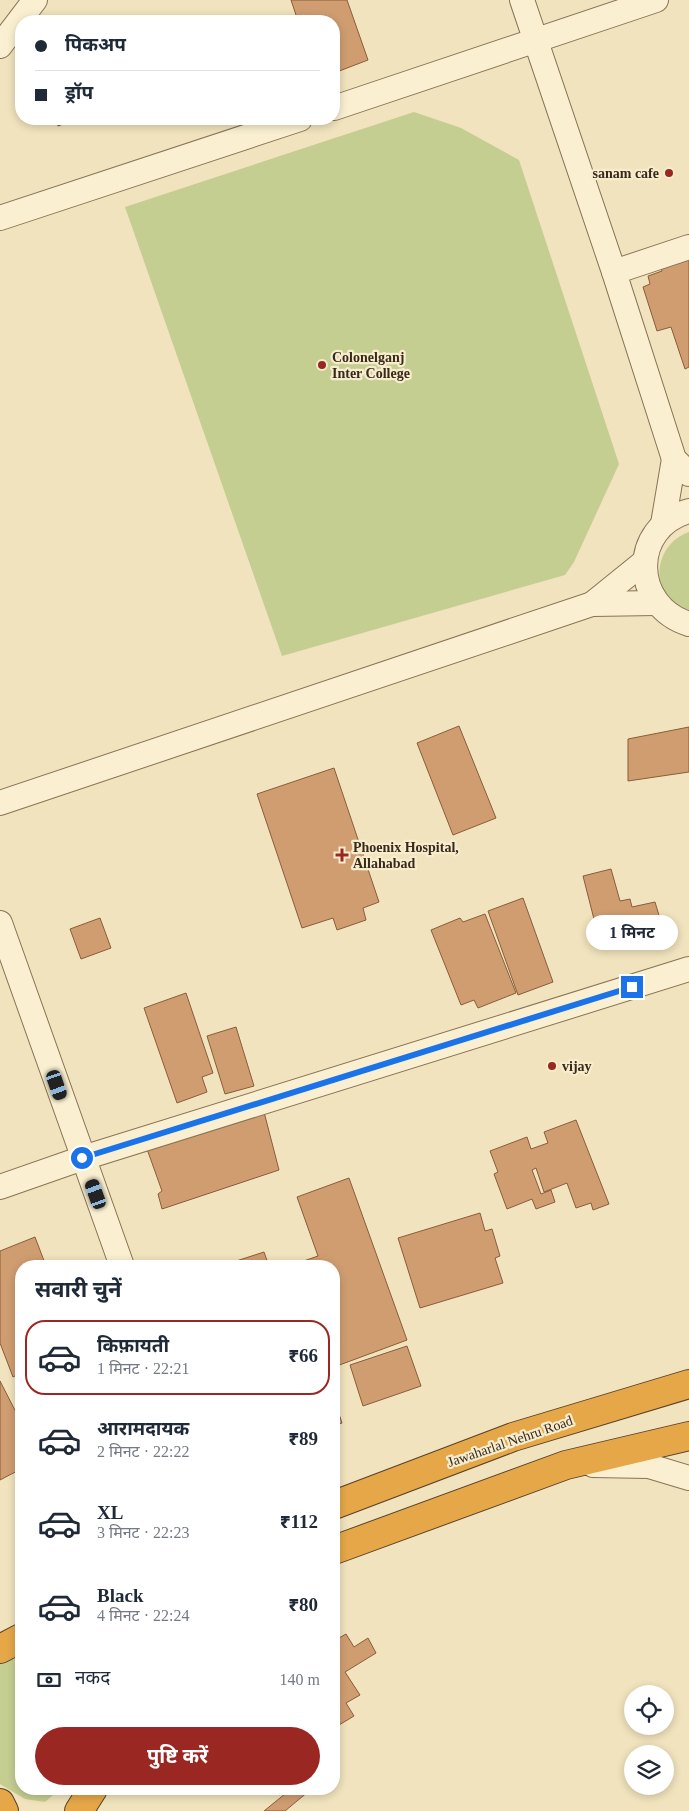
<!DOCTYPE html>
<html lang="hi">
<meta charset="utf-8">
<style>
:root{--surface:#fff;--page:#f6f6f7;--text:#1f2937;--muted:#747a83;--line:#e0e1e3;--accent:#9b2723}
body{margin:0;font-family:"Times New Roman","Noto Sans Devanagari",serif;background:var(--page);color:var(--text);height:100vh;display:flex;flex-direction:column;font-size:19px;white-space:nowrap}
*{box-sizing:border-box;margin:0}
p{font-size:16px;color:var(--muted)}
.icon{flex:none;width:28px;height:28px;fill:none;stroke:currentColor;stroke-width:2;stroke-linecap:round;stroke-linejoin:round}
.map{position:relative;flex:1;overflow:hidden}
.details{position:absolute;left:15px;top:1260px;width:325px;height:535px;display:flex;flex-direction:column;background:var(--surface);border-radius:20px;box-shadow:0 2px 8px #0003}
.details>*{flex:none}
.hud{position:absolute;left:15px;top:15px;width:325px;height:110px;border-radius:20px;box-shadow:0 2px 8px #0003;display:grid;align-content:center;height:110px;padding:0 20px;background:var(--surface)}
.buttons{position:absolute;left:624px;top:1685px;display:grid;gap:10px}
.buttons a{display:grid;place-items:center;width:50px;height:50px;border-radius:50%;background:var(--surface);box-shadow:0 2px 8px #0003;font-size:25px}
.end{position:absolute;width:22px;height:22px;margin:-11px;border:6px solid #1a73e8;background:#fff;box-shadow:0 0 0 2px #fff}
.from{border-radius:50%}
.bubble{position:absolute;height:35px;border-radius:18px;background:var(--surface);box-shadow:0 2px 8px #0003;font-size:16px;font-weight:700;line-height:35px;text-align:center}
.car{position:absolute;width:15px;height:30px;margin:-15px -8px;border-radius:6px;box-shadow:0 0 4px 1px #0007;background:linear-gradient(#222 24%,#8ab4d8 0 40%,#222 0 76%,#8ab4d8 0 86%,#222 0)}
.hud b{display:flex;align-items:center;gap:18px;height:48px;font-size:19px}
.hud b+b{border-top:1px solid var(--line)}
.hud i{width:12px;height:12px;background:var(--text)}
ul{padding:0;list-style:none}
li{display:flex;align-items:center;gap:15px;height:75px;margin:0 10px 8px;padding:0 10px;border:2px solid transparent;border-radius:20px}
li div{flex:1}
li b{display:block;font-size:19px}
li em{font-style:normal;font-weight:700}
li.on{border-color:var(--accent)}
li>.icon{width:45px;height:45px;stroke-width:1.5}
h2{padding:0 20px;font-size:22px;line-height:60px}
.pay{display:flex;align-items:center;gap:12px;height:55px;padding:0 20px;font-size:19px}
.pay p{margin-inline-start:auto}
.cta{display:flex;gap:10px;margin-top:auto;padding:10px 20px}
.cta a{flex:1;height:58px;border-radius:30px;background:var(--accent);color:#fff;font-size:20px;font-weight:700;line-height:58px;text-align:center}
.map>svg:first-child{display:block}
.green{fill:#c4ce91}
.building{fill:#d09d71;stroke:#895d3a}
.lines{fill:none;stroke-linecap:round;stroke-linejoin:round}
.street-casing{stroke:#897356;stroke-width:26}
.highway-casing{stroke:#56412a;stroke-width:30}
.street{stroke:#faf0d1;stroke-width:24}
.highway{stroke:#e5a748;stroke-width:28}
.route{stroke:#1a73e8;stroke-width:6}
.poi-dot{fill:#9b2723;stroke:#f7edcd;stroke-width:2}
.labels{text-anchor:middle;stroke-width:4.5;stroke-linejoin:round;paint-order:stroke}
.poi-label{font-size:14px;font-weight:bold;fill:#372a1b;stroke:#f7edcd;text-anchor:start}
.street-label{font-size:14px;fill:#372a1b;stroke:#f7edcd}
</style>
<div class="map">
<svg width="689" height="1811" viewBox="0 0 689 1811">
<rect width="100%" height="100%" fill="#f0e3bd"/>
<g class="green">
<polygon points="414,112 461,128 519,160 619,464 574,562 565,575 282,656 125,207"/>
<path d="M689,532v78c-41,-10 -38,-65 0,-78z"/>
<polygon points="21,1657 21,1789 60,1789 45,1802 25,1799 0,1784 0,1662"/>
</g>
<g class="building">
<polygon points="291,0 347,0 368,60 334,73 334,21 298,21"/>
<polygon points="55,119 77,119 58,126"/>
<polygon points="689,258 689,367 685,369 671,327 657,331 643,287 650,284 648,276 662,271 661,268"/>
<polygon points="459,726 496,818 453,835 417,743"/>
<polygon points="689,727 689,772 628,781 628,739"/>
<polygon points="334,768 379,902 363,908 366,920 337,930 333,918 302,928 257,794"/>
<polygon points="611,869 620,901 630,899 632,907 655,902 661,922 604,938 601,926 596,927 583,876"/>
<polygon points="523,898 553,982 518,995 488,911"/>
<polygon points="485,914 516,993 478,1008 474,1000 461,1005 431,930 460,918 463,922"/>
<polygon points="100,918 111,948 81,959 70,929"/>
<polygon points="186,993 213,1073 202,1077 207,1092 177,1103 144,1008"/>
<polygon points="236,1027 254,1086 225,1094 207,1036"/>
<polygon points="264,1112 279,1170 162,1209 158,1194 162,1191 147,1149"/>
<polygon points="576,1120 609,1204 593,1210 591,1203 576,1208 567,1183 544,1192 536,1168 532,1170 541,1194 551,1190 555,1202 536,1209 532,1199 507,1209 494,1174 498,1172 490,1151 527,1137 531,1149 548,1143 544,1132"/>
<polygon points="349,1178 407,1340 334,1367 334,1266 303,1266 301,1262 318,1256 297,1197"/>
<polygon points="480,1213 485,1231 492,1229 500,1256 495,1258 503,1283 420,1308 398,1238"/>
<polygon points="35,1237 46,1266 21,1266 21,1373 13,1377 0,1343 0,1251"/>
<polygon points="264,1252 269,1266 221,1266"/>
<polygon points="407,1346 421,1386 363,1406 350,1365"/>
<polygon points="0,1381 21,1422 21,1469 0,1480"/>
<polygon points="334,1399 342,1423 334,1426"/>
<polygon points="334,1629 339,1638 346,1634 354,1647 368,1638 376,1653 345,1672 360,1695 346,1703 354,1716 334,1728"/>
<polygon points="291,1789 307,1789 309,1791 285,1811 264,1811"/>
</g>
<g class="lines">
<g class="street-casing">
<g id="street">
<polyline points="522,0 614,272 674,459 689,474"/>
<polyline points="0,46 35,0"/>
<polyline points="334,108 656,0"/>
<polyline points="0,218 300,119"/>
<polyline points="614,272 689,247"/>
<path d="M689,511c-59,16 -58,95 0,113"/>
<polyline points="663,524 674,459"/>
<polyline points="592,604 656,603"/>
<polyline points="0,803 592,604 644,562"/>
<polyline points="0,923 122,1266"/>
<polyline points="0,1187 83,1158 689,969"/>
<polyline points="593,1465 649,1466 689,1478"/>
</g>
</g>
<g class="highway-casing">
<g id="highway">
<polyline points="334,1505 513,1437 689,1384"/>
<polyline points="334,1550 566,1465 689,1436"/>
<polyline points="0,1649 21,1638"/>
<polyline points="0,1803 4,1811"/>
<polyline points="79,1811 93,1789"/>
</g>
</g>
<use href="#street" class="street"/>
<use href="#highway" class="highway"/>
</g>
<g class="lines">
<polyline class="route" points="82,1158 632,987"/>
</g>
<g class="poi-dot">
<circle cx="669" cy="173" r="5"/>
<circle cx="322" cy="365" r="5"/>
<path d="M339.5 847.5h5v5h5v5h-5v5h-5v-5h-5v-5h5z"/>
<circle cx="552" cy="1066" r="5"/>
</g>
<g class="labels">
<g class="poi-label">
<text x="659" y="178" text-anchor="end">sanam cafe</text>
<text x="332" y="362">Colonelganj<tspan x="332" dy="16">Inter College</tspan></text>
<text x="353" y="852">Phoenix Hospital,<tspan x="353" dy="16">Allahabad</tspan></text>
<text x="562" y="1071">vijay</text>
</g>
<g class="street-label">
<text transform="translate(510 1441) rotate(-19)" y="5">Jawaharlal Nehru Road</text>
</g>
</g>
</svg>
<div class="buttons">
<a><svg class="icon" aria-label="locate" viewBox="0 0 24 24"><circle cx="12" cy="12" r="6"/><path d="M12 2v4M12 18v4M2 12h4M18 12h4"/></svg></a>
<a><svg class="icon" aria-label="layers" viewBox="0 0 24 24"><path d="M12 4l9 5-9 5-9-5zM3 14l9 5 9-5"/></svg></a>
</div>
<i class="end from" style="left:82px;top:1158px"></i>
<i class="end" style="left:632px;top:987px"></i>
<div class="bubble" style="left:586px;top:915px;width:92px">1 मिनट</div>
<i class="car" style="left:57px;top:1085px;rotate:161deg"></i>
<i class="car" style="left:96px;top:1194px;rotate:340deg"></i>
<div class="hud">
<b><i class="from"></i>पिकअप</b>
<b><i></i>ड्रॉप</b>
</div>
<section class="details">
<h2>सवारी चुनें</h2>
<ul>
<li class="on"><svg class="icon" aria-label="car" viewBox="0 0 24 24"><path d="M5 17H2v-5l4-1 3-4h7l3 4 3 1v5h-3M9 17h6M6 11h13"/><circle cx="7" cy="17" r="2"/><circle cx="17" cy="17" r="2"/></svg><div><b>किफ़ायती</b><p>1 मिनट · 22:21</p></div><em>₹66</em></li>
<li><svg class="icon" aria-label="car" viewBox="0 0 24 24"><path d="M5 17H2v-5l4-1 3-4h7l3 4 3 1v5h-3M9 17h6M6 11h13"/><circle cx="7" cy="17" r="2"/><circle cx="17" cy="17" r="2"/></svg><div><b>आरामदायक</b><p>2 मिनट · 22:22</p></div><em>₹89</em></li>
<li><svg class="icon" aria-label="car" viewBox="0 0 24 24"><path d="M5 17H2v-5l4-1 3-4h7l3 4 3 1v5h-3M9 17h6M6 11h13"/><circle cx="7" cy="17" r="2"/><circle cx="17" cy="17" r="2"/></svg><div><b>XL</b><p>3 मिनट · 22:23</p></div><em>₹112</em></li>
<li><svg class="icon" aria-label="car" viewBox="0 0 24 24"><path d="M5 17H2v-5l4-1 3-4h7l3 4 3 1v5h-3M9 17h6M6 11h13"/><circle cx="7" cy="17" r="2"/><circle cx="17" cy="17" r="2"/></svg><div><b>Black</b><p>4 मिनट · 22:24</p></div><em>₹80</em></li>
</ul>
<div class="pay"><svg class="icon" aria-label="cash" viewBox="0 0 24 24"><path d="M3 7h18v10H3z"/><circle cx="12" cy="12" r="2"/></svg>नकद<p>140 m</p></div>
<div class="cta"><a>पुष्टि करें</a></div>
</section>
</div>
